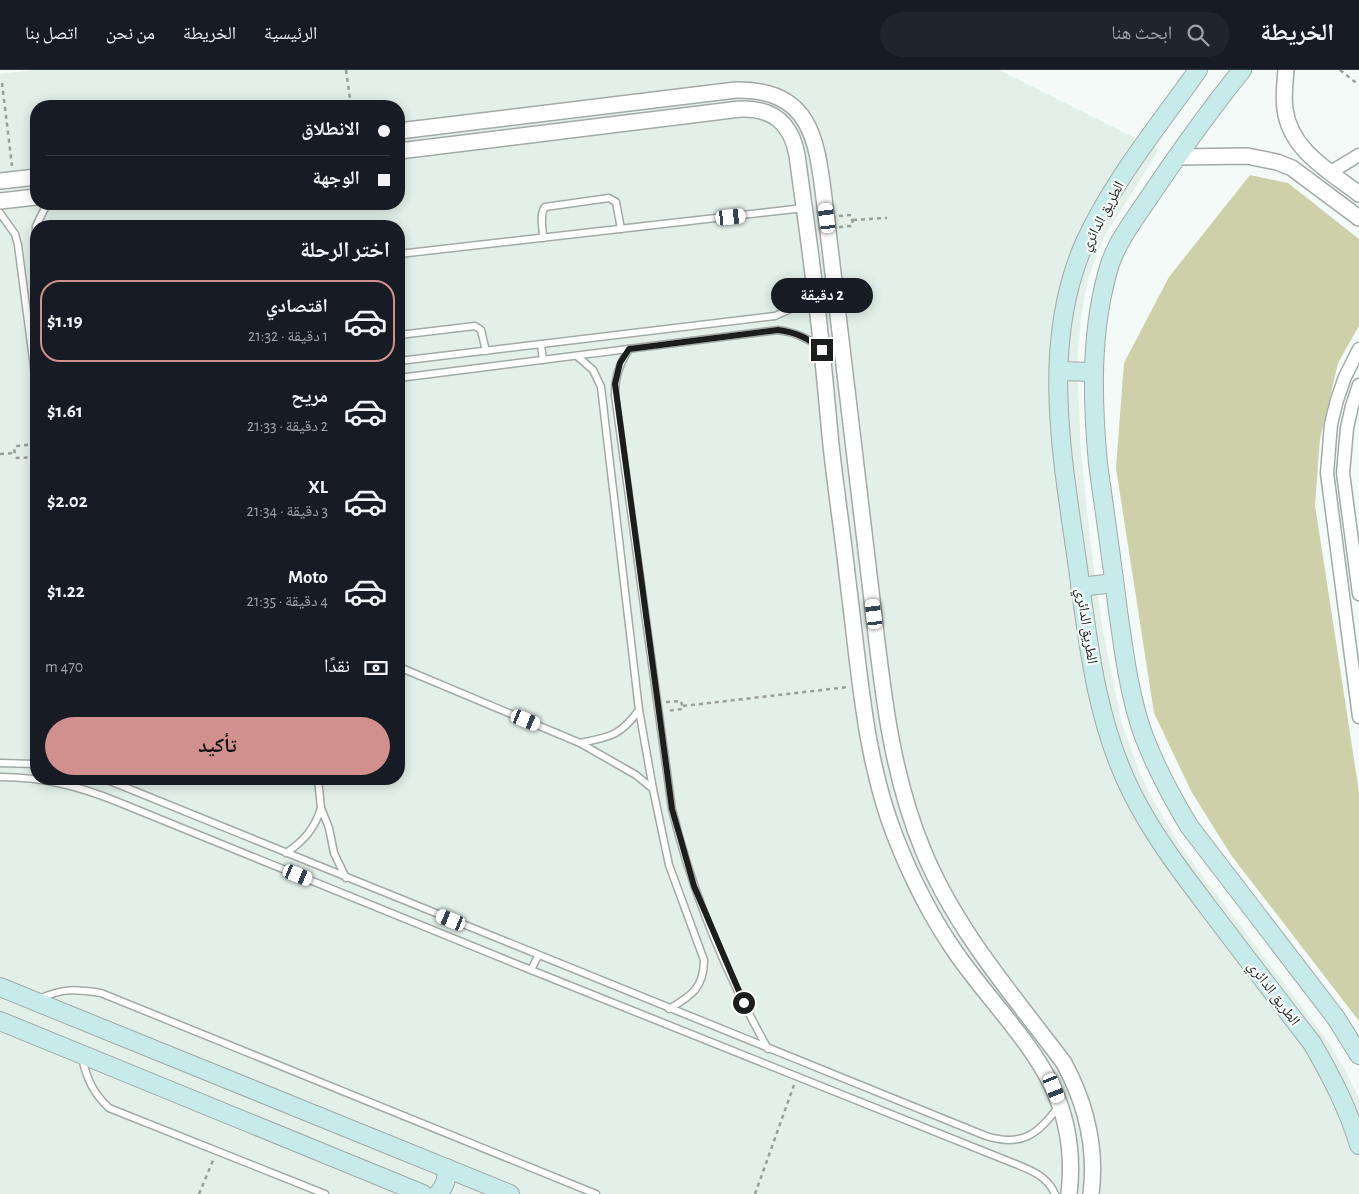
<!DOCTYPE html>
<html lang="ar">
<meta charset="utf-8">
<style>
:root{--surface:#171b24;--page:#20242c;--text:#f1f3f6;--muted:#9ea1a6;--line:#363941;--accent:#d1908d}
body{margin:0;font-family:"Alegreya Sans","Noto Naskh Arabic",sans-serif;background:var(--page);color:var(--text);direction:rtl;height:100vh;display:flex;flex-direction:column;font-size:19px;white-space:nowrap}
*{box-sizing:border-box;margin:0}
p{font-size:16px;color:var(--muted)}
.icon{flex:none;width:28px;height:28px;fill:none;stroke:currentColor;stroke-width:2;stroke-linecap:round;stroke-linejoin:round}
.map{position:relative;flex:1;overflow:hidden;direction:ltr}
.drawer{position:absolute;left:30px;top:150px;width:375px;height:565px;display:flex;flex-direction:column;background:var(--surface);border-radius:20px;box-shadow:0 2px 12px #0003;direction:rtl}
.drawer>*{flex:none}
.banner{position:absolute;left:30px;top:30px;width:375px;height:110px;border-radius:20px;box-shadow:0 2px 12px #0003;direction:rtl;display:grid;align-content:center;height:110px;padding:0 15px;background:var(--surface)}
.end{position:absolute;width:22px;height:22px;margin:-11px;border:6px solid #1c1e1d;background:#fff;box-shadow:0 0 0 2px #fff}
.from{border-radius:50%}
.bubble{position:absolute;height:35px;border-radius:18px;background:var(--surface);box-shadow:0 2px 12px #0003;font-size:16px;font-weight:700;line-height:35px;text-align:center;direction:rtl}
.car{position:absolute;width:15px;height:30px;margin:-15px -8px;border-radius:6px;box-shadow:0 0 4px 1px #0007;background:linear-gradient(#fff 24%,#345 0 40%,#fff 0 76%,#345 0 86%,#fff 0)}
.banner b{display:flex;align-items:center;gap:18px;height:48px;font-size:19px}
.banner b+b{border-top:1px solid var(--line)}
.banner i{width:12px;height:12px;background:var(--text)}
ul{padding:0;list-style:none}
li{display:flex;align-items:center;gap:15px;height:82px;margin:0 10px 8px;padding:0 5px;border:2px solid transparent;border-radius:20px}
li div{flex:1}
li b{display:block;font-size:19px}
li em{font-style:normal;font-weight:700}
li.on{border-color:var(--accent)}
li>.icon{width:45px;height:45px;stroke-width:1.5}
h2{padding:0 15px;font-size:22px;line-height:60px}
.pay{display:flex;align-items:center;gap:12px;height:55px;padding:0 15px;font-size:19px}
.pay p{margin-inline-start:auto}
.primary-button{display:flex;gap:10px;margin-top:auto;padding:10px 15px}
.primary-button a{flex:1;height:58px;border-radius:30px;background:var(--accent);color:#111;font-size:20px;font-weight:700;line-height:58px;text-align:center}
header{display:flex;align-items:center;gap:30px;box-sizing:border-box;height:70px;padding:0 25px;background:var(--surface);border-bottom:1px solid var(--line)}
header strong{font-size:24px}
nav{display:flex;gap:28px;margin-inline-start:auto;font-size:18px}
.search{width:350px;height:45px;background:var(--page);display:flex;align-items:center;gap:12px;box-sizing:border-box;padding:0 18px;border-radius:28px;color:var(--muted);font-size:19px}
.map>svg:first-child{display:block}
.built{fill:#e2f0e9;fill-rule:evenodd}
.green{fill:#cdd0a9}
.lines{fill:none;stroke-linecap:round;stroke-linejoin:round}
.service-casing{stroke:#a3a9a6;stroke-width:9}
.minor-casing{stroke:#a3a9a6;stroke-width:15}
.tertiary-casing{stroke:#a3a9a6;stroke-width:18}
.secondary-casing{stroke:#a3a9a6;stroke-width:20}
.path{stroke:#999e9b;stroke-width:2.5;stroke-dasharray:4 4;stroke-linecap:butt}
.service{stroke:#fff;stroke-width:6}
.minor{stroke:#fff;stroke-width:12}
.tertiary{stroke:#fff;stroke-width:15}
.secondary{stroke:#c6ebea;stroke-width:18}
.route{stroke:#1c1e1d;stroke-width:6}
.labels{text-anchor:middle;stroke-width:4.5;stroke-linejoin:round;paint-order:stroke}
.street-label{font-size:15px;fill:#1c1e1d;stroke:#f4faf7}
</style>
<header>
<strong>الخريطة</strong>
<div class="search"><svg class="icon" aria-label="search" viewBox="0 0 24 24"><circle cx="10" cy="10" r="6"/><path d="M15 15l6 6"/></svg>ابحث هنا</div>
<nav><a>الرئيسية</a><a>الخريطة</a><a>من نحن</a><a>اتصل بنا</a></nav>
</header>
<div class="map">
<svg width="1359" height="1124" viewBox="0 0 1359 1124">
<rect width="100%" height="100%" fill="#f4faf7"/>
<path class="built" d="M35,0h964l160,80 -54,85 -17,43 -7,39 -4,46 4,90 9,86 13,93 19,92 17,47 13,27 27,46 16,22 132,174 17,28 15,30v96h-1359v-1120zM36,36h363v98h-363zM36,156h363v553h-363z"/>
<polygon class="green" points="1250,105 1288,113 1359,169 1359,256 1338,293 1320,369 1315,435 1359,722 1359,951 1231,785 1191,721 1154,643 1116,398 1124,293 1169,207"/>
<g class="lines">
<g class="service-casing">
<g id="service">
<polyline points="0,143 15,164 18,175 36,312"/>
<polyline points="36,156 47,134"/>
<polyline points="36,157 35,174 36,187"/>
<path d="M543,168c0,-10 -4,-24 2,-31l64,-9 7,4 5,27"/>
<polyline points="399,184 804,138"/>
<polyline points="399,265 475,256 481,260 486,281"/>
<polyline points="541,275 543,290"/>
<path d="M629,279c-10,16 -14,28 -14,46l57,414c20,83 54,165 96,240"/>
<path d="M577,286l16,14 8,17 38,323 14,79 16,76 35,95c0,28 -13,36 -35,49"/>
<polyline points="399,291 775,246 797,236 814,222"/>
<path d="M399,308l379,-48c16,2 29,7 42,18"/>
<polyline points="399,597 580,673 636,705 653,719"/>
<path d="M580,673c30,-6 40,-7 59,-33"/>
<polyline points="0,693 36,694"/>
<path d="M0,707c43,0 79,9 118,25l413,168 482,193c18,7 34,13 42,31"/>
<path d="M105,709l881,357c35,11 52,-1 72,-29"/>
<polyline points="318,709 321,738 329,758 334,783 346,808"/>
<path d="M286,783c18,-12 29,-25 35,-45"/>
<polyline points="531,900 538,886"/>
<path d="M39,929c24,-11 36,-10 62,-6l495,201"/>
<path d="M82,988c5,21 11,35 27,50l216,86"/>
</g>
</g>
<g class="minor-casing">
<g id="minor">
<polyline points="1331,102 1359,85"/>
<polyline points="1359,279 1345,307 1337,330 1331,354 1327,403 1359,647"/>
<polyline points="1359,315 1352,336 1347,358 1343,403 1359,524"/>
</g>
</g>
<g class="tertiary-casing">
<g id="tertiary">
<path d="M1286,0c-1,13 -3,26 -1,39 5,41 44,62 74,85"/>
<path d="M399,61l337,-41c79,-1 81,55 89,116 16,126 29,251 45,377 11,90 18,183 53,267 32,79 90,145 141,213 22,41 33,84 27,131"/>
<path d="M399,81l341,-42c33,-1 51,14 57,46 6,45 13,91 18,136 7,51 11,103 16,154 5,46 12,91 17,137 11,84 16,175 47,254 16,41 36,81 61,117 57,81 126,130 113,241"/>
<polyline points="1177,87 1247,86 1277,92 1292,98 1359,148"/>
<polyline points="0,111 36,107"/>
<polyline points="0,131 36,127"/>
</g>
</g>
<g class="secondary-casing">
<g id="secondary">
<path d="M1198,0c-39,55 -85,111 -113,172 -46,103 -22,219 -7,326 10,76 19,156 54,225 23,46 54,85 85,126 31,41 63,83 95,124 19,33 36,65 47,102"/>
<path d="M1242,0c-33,41 -63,83 -92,126 -14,21 -32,44 -40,68 -20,64 -18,134 -12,200 7,49 14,98 20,147 6,41 11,83 25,123 12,32 28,62 46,92l147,192 23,37"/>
<polyline points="1059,301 1094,302"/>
<polyline points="1080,517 1114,513"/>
<polyline points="0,917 510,1124"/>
<polyline points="0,951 423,1124"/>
<path d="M438,1124c7,-8 9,-15 9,-26"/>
</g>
</g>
<g class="path">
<polyline points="346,0 351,36"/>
<polyline points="1340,0 1359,15"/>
<polyline points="2,13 12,96"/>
<polyline points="839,146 851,145 853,154 851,156 839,157"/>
<polyline points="853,150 887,148"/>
<polyline points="36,374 17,376 14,378 15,385 17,388 36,387"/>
<polyline points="0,384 14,383"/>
<polyline points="666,632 681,631 683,638 682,639 667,641"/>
<polyline points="683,636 848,617"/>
<polyline points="199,1124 214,1088"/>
<polyline points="755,1124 794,1015"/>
</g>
<use href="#service" class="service"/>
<use href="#minor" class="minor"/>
<use href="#tertiary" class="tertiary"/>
<use href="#secondary" class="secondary"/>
</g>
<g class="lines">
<path class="route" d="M744,933l-50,-117 -22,-77 -57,-425 5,-21 9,-14 149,-19c18,2 31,8 44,20"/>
</g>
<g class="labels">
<g class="street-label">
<text transform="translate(1102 146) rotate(-62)" y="5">الطريق الدائري</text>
<text transform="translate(1087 556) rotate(81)" y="5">الطريق الدائري</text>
<text transform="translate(1274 923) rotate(53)" y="5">الطريق الدائري</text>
</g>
</g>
</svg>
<i class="end from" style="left:744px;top:933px"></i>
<i class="end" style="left:822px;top:280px"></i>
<div class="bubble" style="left:771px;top:208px;width:102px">2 دقيقة</div>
<i class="car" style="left:731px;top:147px;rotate:84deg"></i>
<i class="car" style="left:827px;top:148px;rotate:353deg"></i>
<i class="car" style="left:874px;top:544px;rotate:353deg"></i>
<i class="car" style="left:526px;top:650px;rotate:112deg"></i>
<i class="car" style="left:298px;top:805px;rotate:112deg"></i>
<i class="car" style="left:451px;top:850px;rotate:292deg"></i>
<i class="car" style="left:1054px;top:1018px;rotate:158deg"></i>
<div class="banner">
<b><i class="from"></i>الانطلاق</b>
<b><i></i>الوجهة</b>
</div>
<section class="drawer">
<h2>اختر الرحلة</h2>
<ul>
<li class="on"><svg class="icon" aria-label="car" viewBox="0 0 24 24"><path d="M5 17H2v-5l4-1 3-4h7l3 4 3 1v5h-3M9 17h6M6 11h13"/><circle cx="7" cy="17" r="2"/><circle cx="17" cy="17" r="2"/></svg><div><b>اقتصادي</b><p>1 دقيقة · 21:32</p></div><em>$1.19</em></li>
<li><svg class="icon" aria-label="car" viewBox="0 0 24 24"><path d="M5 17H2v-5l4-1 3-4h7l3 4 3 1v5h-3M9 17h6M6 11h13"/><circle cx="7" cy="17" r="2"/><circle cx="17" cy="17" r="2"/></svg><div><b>مريح</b><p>2 دقيقة · 21:33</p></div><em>$1.61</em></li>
<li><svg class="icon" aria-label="car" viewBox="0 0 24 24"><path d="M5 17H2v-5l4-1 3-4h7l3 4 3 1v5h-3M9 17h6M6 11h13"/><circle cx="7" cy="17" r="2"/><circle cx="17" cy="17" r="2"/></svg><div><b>XL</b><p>3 دقيقة · 21:34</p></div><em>$2.02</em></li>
<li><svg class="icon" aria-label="car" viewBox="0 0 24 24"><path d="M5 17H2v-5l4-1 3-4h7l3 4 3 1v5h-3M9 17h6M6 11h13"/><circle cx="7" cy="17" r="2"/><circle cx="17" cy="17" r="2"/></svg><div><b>Moto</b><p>4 دقيقة · 21:35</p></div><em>$1.22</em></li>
</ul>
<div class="pay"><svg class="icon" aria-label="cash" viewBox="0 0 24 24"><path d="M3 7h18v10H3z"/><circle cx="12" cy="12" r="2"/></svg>نقدًا<p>470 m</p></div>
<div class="primary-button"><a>تأكيد</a></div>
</section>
</div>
